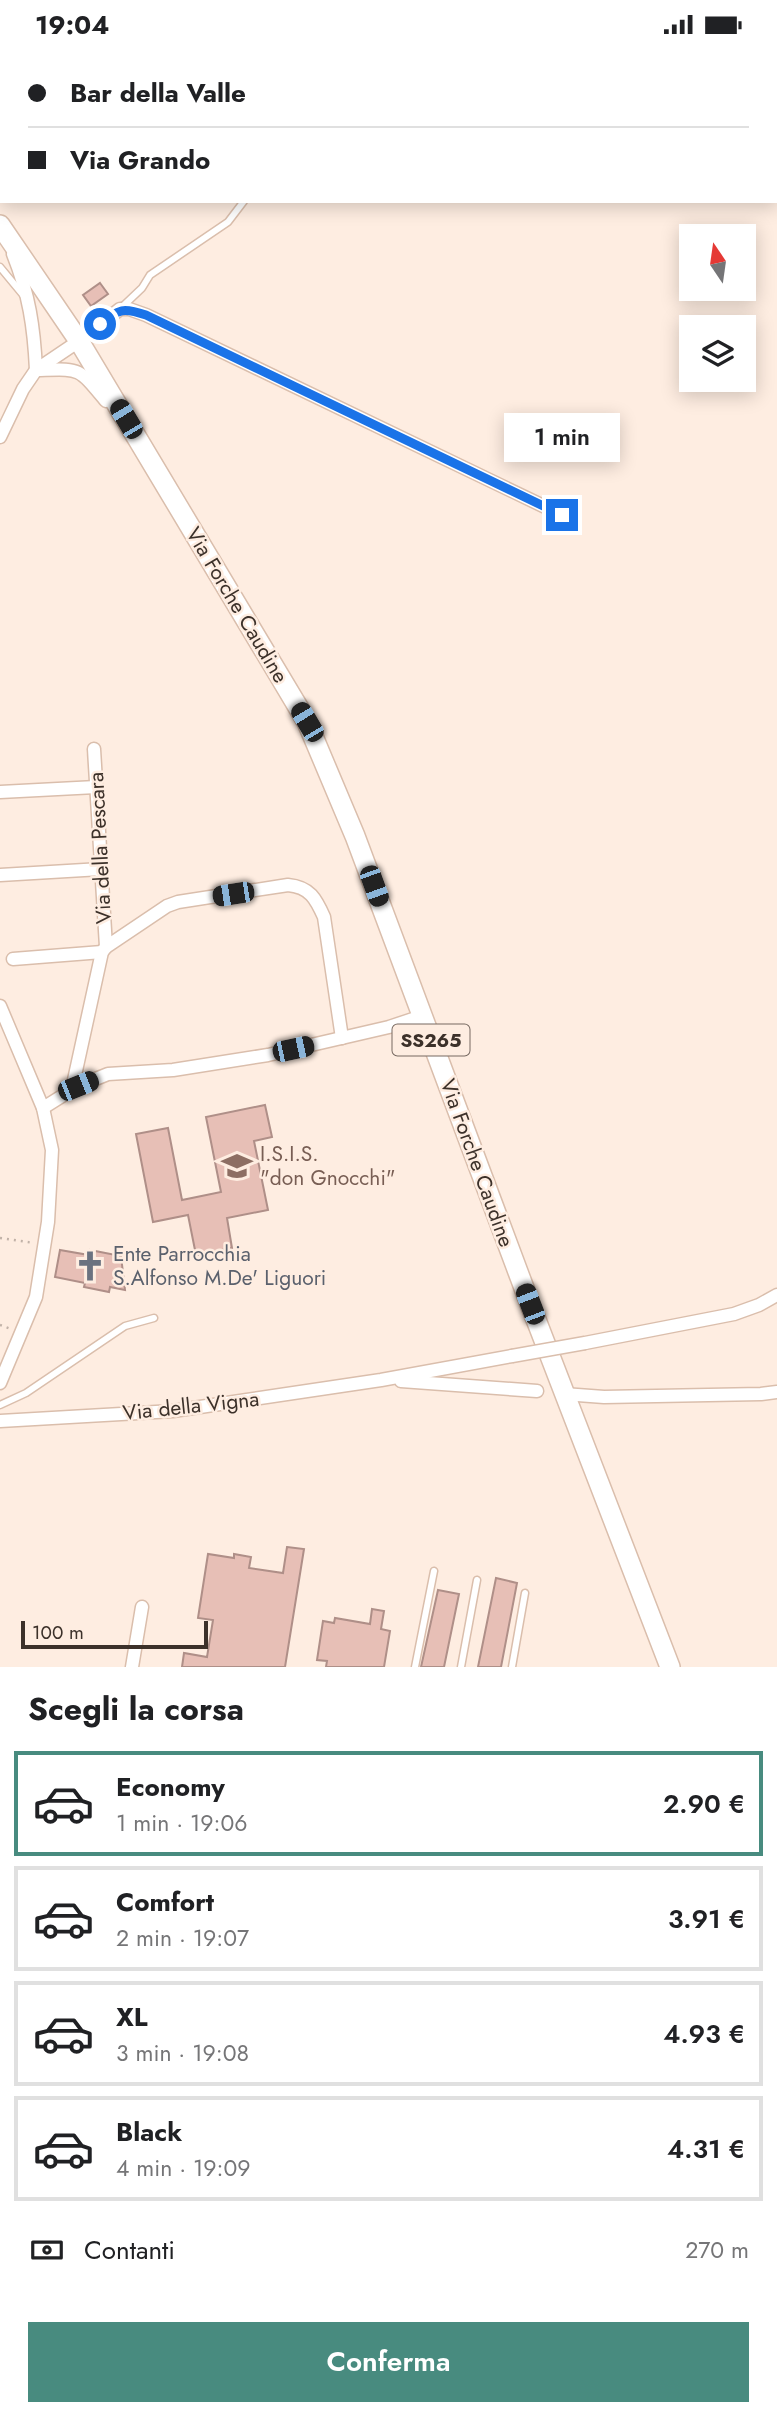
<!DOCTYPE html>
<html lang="it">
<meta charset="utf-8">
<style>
:root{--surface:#fff;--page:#f2f2f2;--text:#202124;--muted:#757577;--line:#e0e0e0;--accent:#488b7f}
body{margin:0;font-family:Jost,sans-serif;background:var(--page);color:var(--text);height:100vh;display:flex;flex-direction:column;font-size:26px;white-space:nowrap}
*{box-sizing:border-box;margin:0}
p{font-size:23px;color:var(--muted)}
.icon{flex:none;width:38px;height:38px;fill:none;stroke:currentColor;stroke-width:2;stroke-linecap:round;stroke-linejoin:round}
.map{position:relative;height:1618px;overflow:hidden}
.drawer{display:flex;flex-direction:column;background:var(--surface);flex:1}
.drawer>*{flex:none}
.banner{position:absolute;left:0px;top:0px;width:777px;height:154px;box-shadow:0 4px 18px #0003;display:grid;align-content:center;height:154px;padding:0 28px;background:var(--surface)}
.needle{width:46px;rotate:347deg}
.controls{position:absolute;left:679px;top:175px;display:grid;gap:14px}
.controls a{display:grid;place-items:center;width:77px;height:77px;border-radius:0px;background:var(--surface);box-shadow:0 4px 18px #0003;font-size:35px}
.scale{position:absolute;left:21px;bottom:18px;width:187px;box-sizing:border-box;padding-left:7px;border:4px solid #3c312a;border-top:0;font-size:19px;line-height:24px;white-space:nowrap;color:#3c312a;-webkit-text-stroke:5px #feede1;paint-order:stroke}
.end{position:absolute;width:32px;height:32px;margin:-16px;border:9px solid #1a73e8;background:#fff;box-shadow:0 0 0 4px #fff}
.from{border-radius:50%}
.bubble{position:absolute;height:49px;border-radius:0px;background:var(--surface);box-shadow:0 4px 18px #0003;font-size:23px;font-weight:600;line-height:49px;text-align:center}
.car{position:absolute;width:21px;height:42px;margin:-21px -10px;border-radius:9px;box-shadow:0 0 5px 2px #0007;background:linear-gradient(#222 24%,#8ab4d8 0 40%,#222 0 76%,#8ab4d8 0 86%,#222 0)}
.banner b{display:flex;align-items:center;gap:24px;height:66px;font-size:26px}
.banner b+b{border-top:2px solid var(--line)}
.banner i{width:18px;height:18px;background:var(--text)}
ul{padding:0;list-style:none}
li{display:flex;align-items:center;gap:21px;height:105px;margin:0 14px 10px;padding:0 14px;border:4px solid var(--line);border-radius:0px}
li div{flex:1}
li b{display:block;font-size:26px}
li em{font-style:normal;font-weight:600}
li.selected{border-color:var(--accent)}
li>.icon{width:63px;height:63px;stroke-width:1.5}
h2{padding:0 28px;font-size:32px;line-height:84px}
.pay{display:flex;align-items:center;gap:18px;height:77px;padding:0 28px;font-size:26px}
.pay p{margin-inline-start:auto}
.cta{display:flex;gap:14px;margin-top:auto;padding:14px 28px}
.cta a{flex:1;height:80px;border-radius:0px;background:var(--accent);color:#fff;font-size:28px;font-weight:600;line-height:80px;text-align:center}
.status{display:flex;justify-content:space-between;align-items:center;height:49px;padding:0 35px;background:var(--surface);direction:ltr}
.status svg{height:19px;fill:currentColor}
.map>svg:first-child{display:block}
.built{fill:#fbdecc}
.building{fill:#e7bfb6;stroke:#af8f88;stroke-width:2}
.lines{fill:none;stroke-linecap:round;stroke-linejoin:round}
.lane-casing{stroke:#dabeac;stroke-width:9}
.street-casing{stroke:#dabeac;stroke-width:15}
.primary-casing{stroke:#dabeac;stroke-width:22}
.path{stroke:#c1b2a8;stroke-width:2.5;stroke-dasharray:2 5;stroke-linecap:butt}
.lane{stroke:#fff;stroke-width:6}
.street{stroke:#fff;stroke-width:12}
.primary{stroke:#fff;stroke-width:19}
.street-bridge-casing{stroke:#dabeac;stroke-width:15;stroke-linecap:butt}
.street-bridge{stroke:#fff;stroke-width:12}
.route{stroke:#1a73e8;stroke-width:9}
.labels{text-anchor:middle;stroke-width:5;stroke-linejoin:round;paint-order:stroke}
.shield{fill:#feede1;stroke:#766961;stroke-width:2}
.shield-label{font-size:19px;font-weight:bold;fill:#3c312a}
.street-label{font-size:21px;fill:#3c312a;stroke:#feede1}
.education-label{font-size:21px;fill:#785e54;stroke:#feede1;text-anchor:start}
.worship-label{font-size:21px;fill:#5b616d;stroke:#feede1;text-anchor:start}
</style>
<div class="status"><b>19:04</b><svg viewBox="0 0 49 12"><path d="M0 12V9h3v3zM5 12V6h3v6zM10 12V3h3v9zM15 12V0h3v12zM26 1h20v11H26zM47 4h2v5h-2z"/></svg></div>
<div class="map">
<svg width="777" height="1618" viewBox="0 0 777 1618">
<rect width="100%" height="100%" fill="#feede1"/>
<polygon class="built" points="344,0 777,0 777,108 775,2 342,2"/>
<g class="building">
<polygon points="100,234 108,245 91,257 83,246"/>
<polygon points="265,1056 272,1088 254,1092 268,1161 227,1169 232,1199 196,1206 188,1166 153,1173 136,1085 168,1079 182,1151 221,1143 206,1068"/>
<polygon points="60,1201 89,1206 90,1201 121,1207 125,1241 110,1238 109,1243 84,1238 85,1234 55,1228"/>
<polygon points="287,1498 304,1500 285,1618 182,1618 184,1604 207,1608 213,1571 198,1569 208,1505 234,1509 234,1505 251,1508 249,1519 283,1524"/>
<polygon points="496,1529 517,1534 501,1618 478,1618"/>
<polygon points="438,1541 459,1545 444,1618 421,1618"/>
<polygon points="372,1560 384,1562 381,1580 390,1582 384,1618 326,1618 327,1612 317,1611 323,1572 334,1574 335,1569 370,1575"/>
</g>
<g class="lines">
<g class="lane-casing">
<g id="lane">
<polyline points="453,2 455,0"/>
<polyline points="0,218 24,247"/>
<polyline points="121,259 142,239 150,226 228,173 244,152"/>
<polyline points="0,1356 26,1344 125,1277 154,1269"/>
<polyline points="415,1618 434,1522"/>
<polyline points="461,1618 477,1531"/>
<polyline points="512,1618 525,1544"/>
</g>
</g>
<g class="street-casing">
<g id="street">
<path d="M13,205c16,40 21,73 23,116"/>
<path d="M36,321c45,-1 41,-4 70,31"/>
<polyline points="0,388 23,340 36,321 79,292 120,260 129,260 146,266 562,466"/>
<polyline points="94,700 106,898"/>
<polyline points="0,743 96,738"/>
<polyline points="0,826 101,820"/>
<polyline points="13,910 102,903"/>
<polyline points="0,957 43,1059 52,1101 48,1173 36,1248 0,1334"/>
<path d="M72,1040l30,-137 4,-5 61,-41 11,-4 110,-17c22,2 28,14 36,32l18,121"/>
<polyline points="43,1059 78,1037 108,1025 173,1021 268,1006 389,978 422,967"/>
<polyline points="585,1294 734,1265 759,1256 777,1246"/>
<polyline points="401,1332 537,1342"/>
<polyline points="564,1345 604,1348 761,1345 777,1343"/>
<polyline points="0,1372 173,1362 381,1331 512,1307"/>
<polyline points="132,1618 142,1558"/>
</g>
</g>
<g class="primary-casing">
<polyline id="primary" points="0,176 79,292 307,673 355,787 530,1255 670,1618"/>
</g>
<g class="path">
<polyline points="0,1189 34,1194"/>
<polyline points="0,1276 11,1280"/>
</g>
<use href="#lane" class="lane"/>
<use href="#street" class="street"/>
<use href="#primary" class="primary"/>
<g class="street-bridge-casing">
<polyline id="street-bridge" points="512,1307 585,1294"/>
</g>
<use href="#street-bridge" class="street-bridge"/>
</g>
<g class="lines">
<path class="route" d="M100,275c20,-15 22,-17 46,-9l416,200"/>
</g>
<defs>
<g id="school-bare" transform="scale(2.415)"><path d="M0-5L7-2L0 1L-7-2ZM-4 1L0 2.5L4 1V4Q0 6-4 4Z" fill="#8d6e63" stroke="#feede1" stroke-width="2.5" paint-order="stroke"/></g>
<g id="church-bare" transform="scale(2.415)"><path d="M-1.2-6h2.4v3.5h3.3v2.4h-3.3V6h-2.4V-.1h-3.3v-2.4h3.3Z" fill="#6b7280" stroke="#feede1" stroke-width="2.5" paint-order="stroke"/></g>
</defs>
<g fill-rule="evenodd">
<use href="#school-bare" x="237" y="1117"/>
<use href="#church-bare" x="90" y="1217"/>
</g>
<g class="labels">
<rect class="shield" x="392.5" y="975.5" width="77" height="31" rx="5"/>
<g class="shield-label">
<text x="431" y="998">SS265</text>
</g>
<g class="street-label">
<text transform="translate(237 556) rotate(59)" y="7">Via Forche Caudine</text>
<text transform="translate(100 799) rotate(-93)" y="7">Via della Pescara</text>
<text transform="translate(477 1114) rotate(70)" y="7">Via Forche Caudine</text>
<text transform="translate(191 1357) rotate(-6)" y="7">Via della Vigna</text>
</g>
<g class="education-label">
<text x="260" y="1112">I.S.I.S.<tspan x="260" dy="24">"don Gnocchi"</tspan></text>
</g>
<g class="worship-label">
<text x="113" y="1212">Ente Parrocchia<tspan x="113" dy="24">S.Alfonso M.De' Liguori</tspan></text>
</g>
</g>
</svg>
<div class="controls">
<a><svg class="needle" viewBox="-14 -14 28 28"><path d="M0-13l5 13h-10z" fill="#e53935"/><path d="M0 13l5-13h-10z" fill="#757577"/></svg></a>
<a><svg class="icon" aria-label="layers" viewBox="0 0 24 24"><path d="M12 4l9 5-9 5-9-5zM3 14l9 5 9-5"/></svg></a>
</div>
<div class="scale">100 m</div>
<i class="end from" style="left:100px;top:275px"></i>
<i class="end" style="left:562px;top:466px"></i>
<div class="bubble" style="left:504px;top:364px;width:116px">1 min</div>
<i class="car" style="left:126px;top:370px;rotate:329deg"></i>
<i class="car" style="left:307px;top:673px;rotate:329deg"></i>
<i class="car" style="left:374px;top:837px;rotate:160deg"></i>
<i class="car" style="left:233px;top:845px;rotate:261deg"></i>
<i class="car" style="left:293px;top:1000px;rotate:78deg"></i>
<i class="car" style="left:78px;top:1037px;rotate:68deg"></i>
<i class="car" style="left:530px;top:1255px;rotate:339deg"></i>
<div class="banner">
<b><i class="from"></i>Bar della Valle</b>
<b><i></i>Via Grando</b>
</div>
</div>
<section class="drawer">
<h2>Scegli la corsa</h2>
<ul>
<li class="selected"><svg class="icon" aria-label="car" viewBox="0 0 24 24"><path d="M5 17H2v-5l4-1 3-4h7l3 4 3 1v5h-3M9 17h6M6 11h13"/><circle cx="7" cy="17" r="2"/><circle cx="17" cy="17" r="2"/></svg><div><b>Economy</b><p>1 min · 19:06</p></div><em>2.90 €</em></li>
<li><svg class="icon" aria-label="car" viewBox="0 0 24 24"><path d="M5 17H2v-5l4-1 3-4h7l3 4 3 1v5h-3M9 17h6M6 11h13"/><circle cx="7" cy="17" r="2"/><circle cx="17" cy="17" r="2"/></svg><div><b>Comfort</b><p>2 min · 19:07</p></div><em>3.91 €</em></li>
<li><svg class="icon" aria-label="car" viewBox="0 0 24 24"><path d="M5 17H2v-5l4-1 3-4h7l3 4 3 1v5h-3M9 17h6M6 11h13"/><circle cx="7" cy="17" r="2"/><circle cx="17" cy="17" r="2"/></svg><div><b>XL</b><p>3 min · 19:08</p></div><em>4.93 €</em></li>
<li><svg class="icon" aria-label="car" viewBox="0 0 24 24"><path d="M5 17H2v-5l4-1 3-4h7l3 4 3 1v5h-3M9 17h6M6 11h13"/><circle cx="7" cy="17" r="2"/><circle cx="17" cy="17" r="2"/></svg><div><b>Black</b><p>4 min · 19:09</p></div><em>4.31 €</em></li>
</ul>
<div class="pay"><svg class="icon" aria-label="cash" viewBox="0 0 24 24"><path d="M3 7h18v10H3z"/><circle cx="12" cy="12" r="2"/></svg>Contanti<p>270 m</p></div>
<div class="cta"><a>Conferma</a></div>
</section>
